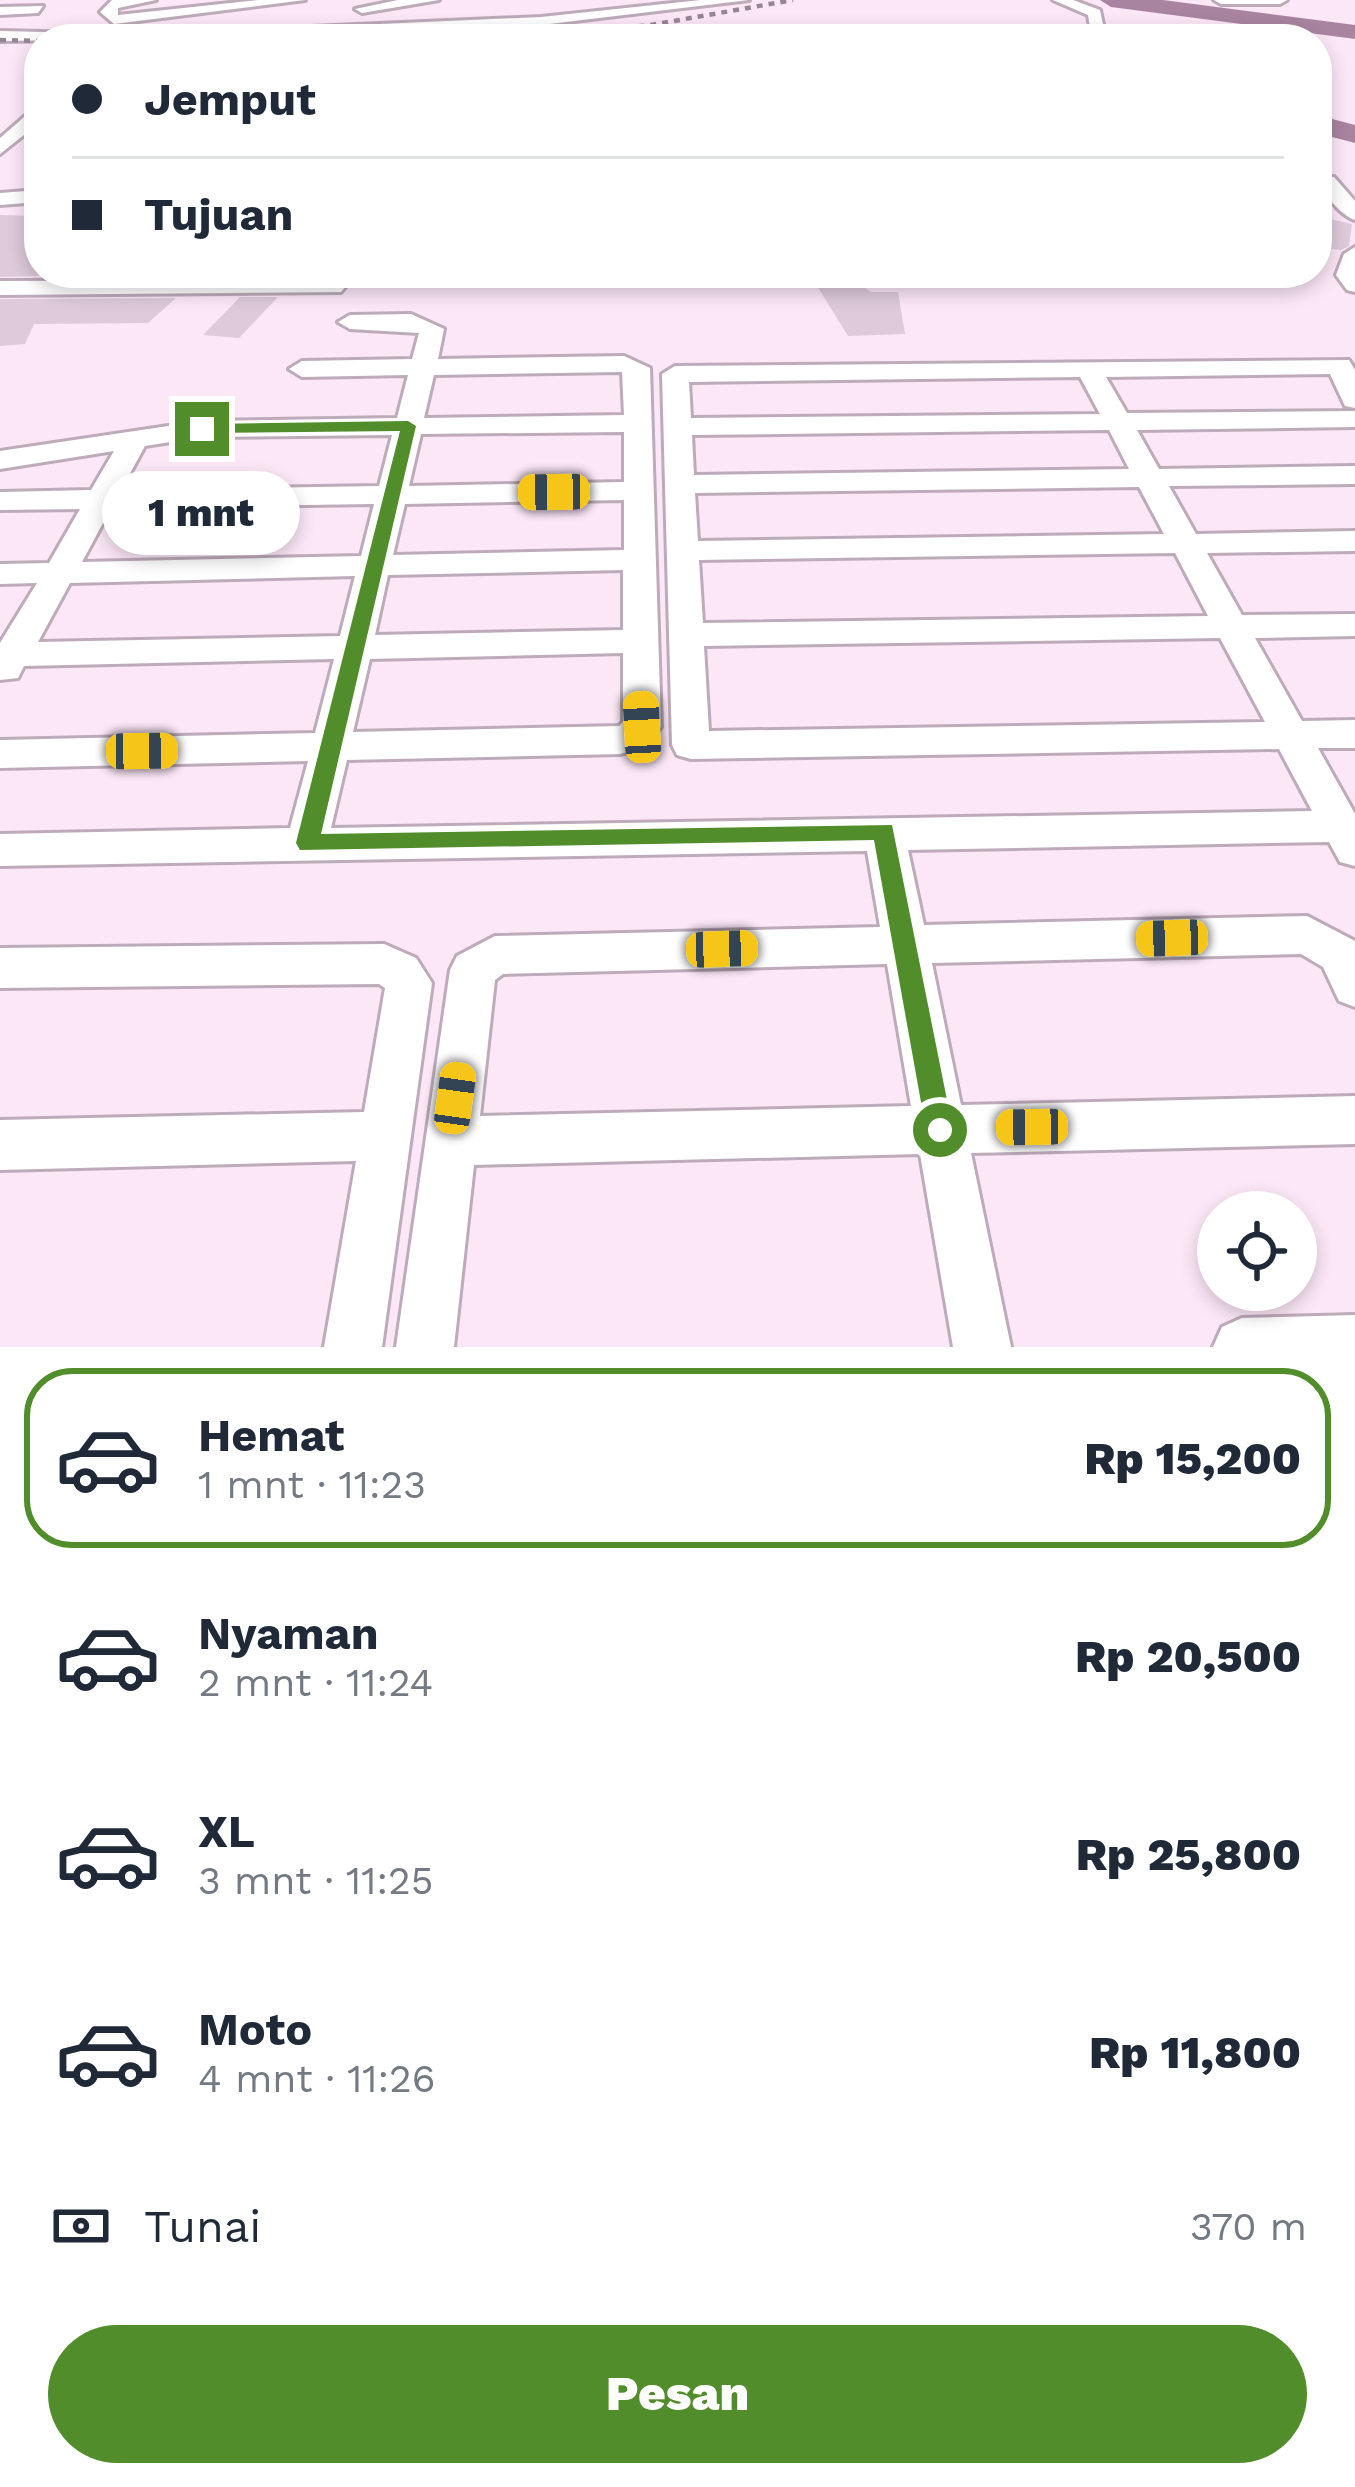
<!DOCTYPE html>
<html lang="id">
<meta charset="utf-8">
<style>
:root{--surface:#fff;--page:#f2f2f3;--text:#1f2937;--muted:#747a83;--line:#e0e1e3;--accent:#518d2b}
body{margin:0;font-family:"Work Sans",sans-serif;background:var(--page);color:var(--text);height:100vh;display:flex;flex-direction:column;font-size:45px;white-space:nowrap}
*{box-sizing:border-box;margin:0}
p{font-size:39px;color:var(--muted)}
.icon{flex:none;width:66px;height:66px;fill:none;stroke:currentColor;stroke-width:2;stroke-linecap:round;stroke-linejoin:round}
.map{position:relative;height:1347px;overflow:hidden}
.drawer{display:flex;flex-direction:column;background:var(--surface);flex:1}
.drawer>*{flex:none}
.hud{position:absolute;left:24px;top:24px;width:1308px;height:264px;border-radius:48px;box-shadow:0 6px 18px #0003;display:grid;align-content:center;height:264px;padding:0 48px;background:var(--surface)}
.tools{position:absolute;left:1197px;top:1191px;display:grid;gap:24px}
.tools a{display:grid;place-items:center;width:120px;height:120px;border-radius:50%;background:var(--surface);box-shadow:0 6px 18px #0003;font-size:60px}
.end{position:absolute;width:54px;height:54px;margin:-27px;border:15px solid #518d2b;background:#fff;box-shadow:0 0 0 6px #fff}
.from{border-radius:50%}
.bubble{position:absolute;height:84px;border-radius:42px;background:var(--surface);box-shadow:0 6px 18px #0003;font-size:39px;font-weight:800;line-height:84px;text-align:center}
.car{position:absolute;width:36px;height:72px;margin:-36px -18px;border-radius:15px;box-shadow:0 0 9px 3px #0007;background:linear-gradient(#f5c518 24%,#345 0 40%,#f5c518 0 76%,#345 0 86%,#f5c518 0)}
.hud b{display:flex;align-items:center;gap:42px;height:114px;font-size:45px}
.hud b+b{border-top:3px solid var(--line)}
.hud i{width:30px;height:30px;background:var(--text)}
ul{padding:21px 0 0;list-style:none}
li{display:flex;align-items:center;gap:36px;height:180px;margin:0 24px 18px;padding:0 24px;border:6px solid transparent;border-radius:48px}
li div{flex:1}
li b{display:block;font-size:45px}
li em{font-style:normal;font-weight:800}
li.current{border-color:var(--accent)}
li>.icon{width:108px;height:108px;stroke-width:1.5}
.pay{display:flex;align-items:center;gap:30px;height:132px;padding:0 48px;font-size:45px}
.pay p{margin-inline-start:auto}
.cta{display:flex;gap:24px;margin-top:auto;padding:24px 48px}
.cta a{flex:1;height:138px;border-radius:72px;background:var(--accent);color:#fff;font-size:48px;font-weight:800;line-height:138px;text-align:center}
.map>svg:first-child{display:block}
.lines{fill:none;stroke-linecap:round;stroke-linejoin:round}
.river{fill:#a984a1;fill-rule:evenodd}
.building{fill:#decad9}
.minor-casing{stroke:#beabba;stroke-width:6}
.minor{fill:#fff;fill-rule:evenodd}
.rail{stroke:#958692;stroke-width:4.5;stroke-dasharray:6 6;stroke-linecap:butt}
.route{fill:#518d2b}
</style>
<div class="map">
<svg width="1355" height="1347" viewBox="0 0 1355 1347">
<rect width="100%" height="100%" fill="#fce7f7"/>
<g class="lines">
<g class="river">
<polygon points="1100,0 1163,0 1355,25 1355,39 1111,7"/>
<polygon points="1317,115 1355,125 1355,143 1317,133"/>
</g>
</g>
<g class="building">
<polygon points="0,215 39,216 39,276 0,277"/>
<polygon points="1317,216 1352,224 1349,246 1341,250 1317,247"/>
<polygon points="845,274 871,292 898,292 905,334 848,336 814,281"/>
<polygon points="240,297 278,297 239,338 203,335"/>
<polygon points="176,298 148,323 34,324 25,344 0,346 0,299"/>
</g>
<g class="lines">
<g class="minor-casing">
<g id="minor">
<polygon points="112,0 156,0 118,8 118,15 258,0 305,0 114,24 100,12"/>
<polygon points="398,0 439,0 362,13 355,9"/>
<polygon points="701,0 749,0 541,25 253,39 146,39 154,34 541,17"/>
<polygon points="1053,0 1073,0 1100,10 1106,39 1078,39 1091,34 1088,15"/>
<polygon points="1214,0 1287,0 1280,4 1221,4"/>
<polygon points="43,6 38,13 0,15 0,7"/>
<polygon points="0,31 130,34 138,39 0,41"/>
<polygon points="39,110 39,123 0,154 0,138 31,111"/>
<path d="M1320,177h14l21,24v19c-14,-4 -37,-31 -35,-43z"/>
<polygon points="39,190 39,202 0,205 0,193"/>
<polygon points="1355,247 1355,292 1347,290 1336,275 1344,254"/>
<polygon points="333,280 345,287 341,292 0,295 0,281"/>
<path d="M411,314l33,15 -6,30 186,-3 26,12 11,359 -17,20 -24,7 -273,6 -16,68 981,-17 -33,-62 -588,10 -14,-4 -5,-10 -10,-371 13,-8 674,-6 6,10v38l-10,-2 -15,-32 -224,3 21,36 228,-2v16l-218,3 22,39 196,-3v18l-186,2 27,48 159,-3v20l-148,2 35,62 113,-1v22l-100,2 47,83 53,-1v28h-37l37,66v52l-15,-4 -11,-20 -421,8 16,75 383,-9 48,25v66l-16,-6 -16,-34 -22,-13 -369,9 29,142 394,-9v48l-384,9 40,194h-58l-33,-193 -446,11 -20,182h-58l54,-377 7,-14 38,-20 385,-9 -13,-76 -867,15v-32l290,-6 18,-67 -308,7v-28l315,-7 19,-74 -310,7 -6,12 -18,2v-37l37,-60 -37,1v-20l49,-1 31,-54 -80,1v-18l91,-2 23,-39 -114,18v-18l202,-30 195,-3 11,-43 -106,2 -13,-8 13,-8 110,-2 7,-26 -69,-4 -12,-7 12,-7zM622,372l2,43 -200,3 10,-43zM1080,377l20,37 -409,4 -2,-36zM1109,430l20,39 -435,6 -2,-40zM624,432v50l-215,4 12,-52zM392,435l-13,51 -258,4 24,-44 57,-9zM1139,487l25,47 -466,7 -3,-48zM624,500v50l-231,5 12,-51zM374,504l-13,52 -279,6 29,-54zM1175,553l33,63 -505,7 -4,-63zM623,570v60l-248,5 13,-60zM355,576l-15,60 -302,6 32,-59zM1220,638l45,84 -556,9 -5,-85zM623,653v69l-4,4 -266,6 17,-73zM887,964l24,142 -431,10 15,-136 8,-6z"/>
<polygon points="384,944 416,958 432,983 382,1347 324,1347 356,1161 0,1170 0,1120 364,1112 385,988 379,984 0,988 0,948"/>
<polygon points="1355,1315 1355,1347 1213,1347 1222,1327 1242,1318"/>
</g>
</g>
<use href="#minor" class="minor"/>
<g class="rail">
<polyline points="507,39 651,25 793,0"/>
<polyline points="0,40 39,41"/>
</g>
</g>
<polygon class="route" points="408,421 416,426 321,834 892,825 953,1130 949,1139 940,1143 930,1139 926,1130 874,840 300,850 296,843 400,431 202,433 195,429 202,424"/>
</svg>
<div class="tools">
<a><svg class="icon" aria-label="locate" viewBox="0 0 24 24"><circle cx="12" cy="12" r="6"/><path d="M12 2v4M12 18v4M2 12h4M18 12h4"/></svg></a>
</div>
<i class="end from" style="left:940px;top:1130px"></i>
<i class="end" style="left:202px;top:429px"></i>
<div class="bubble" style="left:102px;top:471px;width:198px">1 mnt</div>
<i class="car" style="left:554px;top:492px;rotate:269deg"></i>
<i class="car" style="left:642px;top:727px;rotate:357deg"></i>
<i class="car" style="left:142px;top:751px;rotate:89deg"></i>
<i class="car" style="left:1172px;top:938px;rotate:268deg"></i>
<i class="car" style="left:722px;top:949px;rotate:88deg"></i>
<i class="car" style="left:455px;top:1098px;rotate:8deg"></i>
<i class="car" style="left:1032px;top:1127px;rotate:269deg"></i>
<div class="hud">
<b><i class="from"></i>Jemput</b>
<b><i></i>Tujuan</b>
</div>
</div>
<section class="drawer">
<ul>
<li class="current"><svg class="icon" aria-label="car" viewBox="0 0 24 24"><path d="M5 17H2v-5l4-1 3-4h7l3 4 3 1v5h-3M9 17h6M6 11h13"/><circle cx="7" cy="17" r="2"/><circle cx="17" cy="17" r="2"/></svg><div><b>Hemat</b><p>1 mnt · 11:23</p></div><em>Rp 15,200</em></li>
<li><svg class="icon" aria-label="car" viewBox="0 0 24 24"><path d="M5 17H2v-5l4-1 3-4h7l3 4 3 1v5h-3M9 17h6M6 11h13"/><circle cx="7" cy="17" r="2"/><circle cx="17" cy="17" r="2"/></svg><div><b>Nyaman</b><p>2 mnt · 11:24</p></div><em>Rp 20,500</em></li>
<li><svg class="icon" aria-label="car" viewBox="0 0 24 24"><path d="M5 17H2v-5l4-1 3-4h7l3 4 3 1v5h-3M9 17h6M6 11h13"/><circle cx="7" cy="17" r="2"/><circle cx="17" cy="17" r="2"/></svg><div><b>XL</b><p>3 mnt · 11:25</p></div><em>Rp 25,800</em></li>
<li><svg class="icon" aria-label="car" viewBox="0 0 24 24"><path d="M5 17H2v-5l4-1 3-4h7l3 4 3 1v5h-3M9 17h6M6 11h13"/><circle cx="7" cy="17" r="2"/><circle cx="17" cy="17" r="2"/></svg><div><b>Moto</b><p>4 mnt · 11:26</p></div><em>Rp 11,800</em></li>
</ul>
<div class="pay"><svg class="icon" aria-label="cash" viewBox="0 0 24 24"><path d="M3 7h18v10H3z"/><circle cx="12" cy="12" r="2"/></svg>Tunai<p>370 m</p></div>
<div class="cta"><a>Pesan</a></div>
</section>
